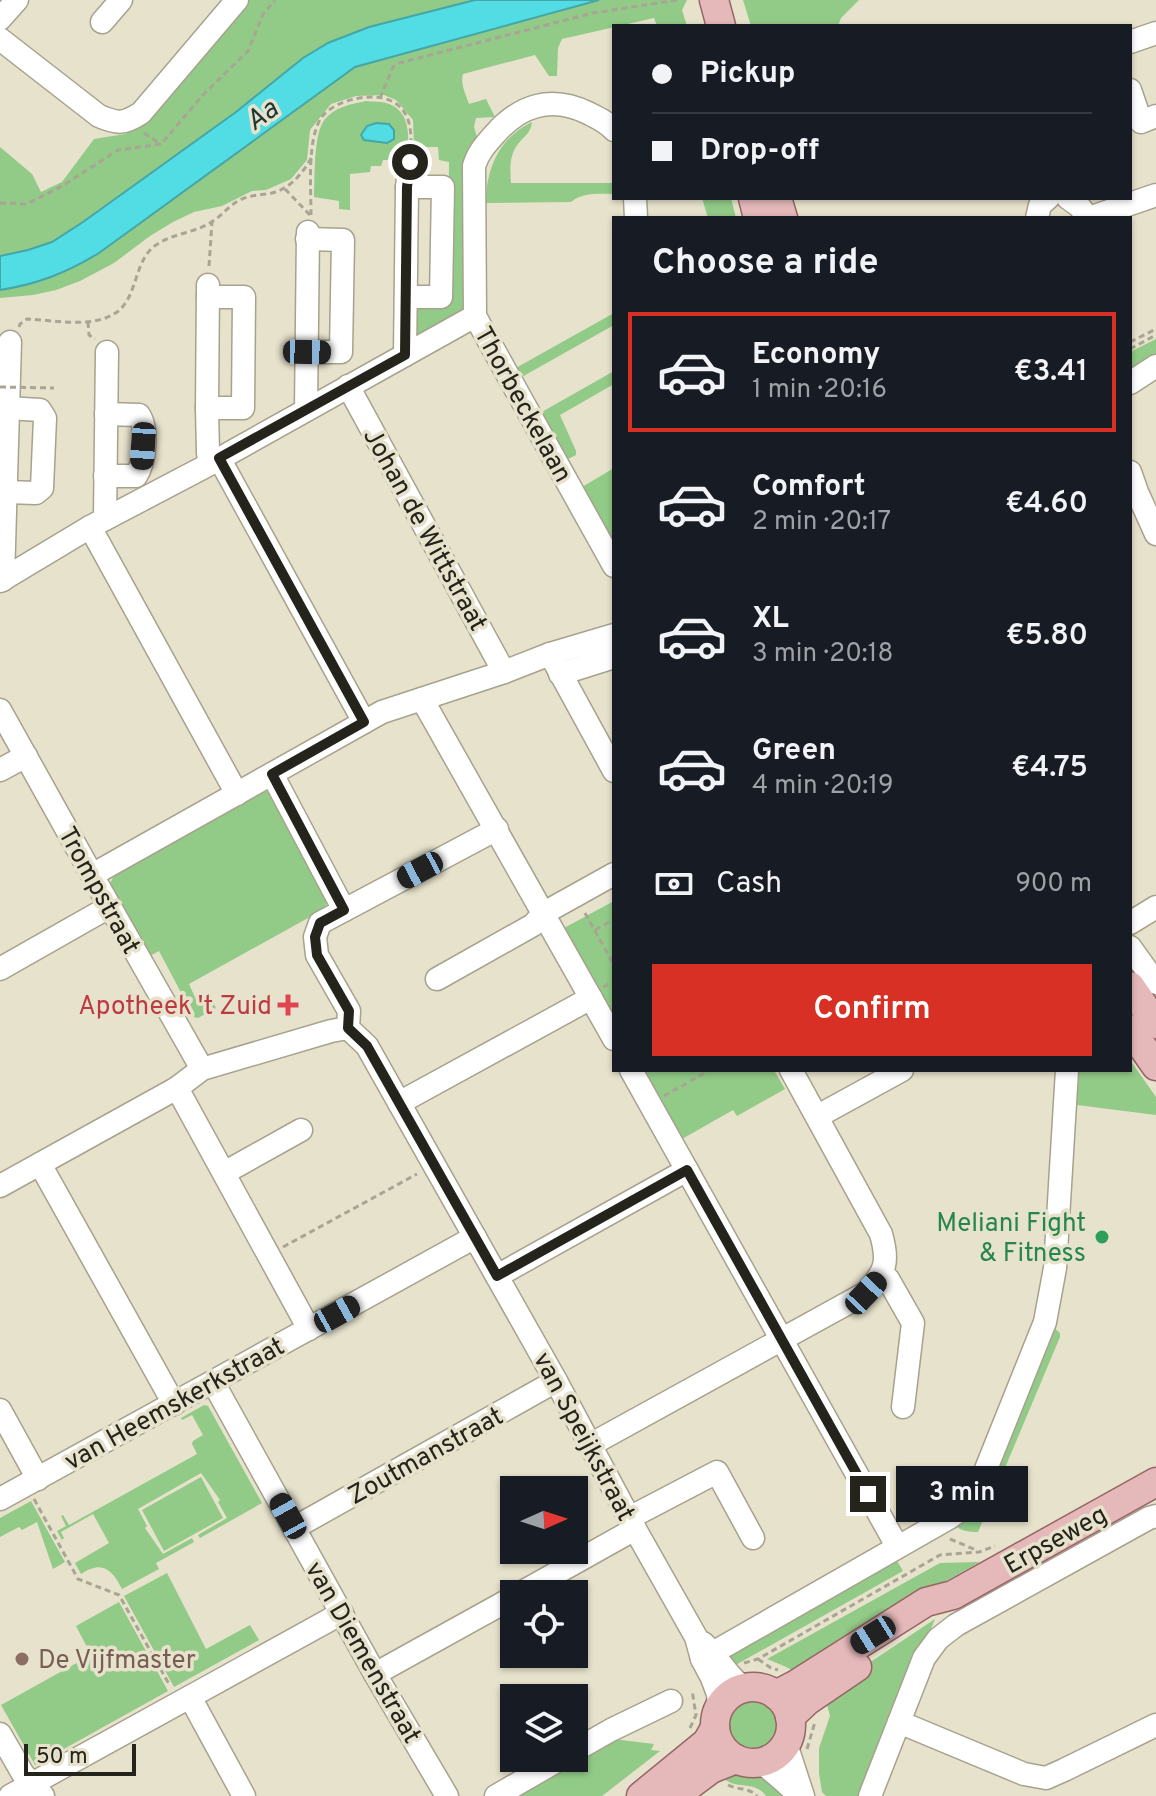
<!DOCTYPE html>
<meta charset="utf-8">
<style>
:root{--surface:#171b24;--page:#20242c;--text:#f1f3f6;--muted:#9ea1a6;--line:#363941;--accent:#d93025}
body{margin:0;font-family:Overpass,sans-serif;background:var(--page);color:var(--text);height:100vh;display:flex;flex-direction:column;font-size:30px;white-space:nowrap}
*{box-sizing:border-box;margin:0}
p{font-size:26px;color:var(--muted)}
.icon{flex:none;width:44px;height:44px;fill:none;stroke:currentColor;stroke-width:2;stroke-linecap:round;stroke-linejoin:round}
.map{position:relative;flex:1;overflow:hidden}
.sheet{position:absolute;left:612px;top:216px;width:520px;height:856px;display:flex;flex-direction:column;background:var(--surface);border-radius:0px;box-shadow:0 2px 6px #0004}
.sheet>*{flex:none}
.hud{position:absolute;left:612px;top:24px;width:520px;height:176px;border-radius:0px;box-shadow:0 2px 6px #0004;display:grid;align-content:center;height:176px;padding:0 40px;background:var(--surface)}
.needle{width:52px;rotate:87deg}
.controls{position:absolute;left:500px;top:1476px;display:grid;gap:16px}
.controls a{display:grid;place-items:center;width:88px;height:88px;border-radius:0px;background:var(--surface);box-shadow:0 2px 6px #0004;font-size:40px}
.scale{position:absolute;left:24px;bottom:20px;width:112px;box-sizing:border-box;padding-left:8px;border:4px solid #25241c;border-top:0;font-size:22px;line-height:28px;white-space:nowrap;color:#25241c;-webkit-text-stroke:6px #e7e2cc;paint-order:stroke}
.end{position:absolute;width:36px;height:36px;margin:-18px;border:10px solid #25241c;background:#fff;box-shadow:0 0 0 4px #fff}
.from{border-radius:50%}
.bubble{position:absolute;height:56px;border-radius:0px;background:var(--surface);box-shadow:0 2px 6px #0004;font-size:26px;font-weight:600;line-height:56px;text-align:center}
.car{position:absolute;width:24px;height:48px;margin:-24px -12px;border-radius:10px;box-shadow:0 0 6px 2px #0007;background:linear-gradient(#222 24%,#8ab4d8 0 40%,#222 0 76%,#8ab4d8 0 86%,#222 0)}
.hud b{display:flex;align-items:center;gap:28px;height:76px;font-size:30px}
.hud b+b{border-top:2px solid var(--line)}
.hud i{width:20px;height:20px;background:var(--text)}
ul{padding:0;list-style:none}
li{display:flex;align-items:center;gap:24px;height:120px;margin:0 16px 12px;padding:0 24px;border:4px solid transparent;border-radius:0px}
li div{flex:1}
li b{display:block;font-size:30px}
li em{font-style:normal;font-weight:600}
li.on{border-color:var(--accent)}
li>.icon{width:72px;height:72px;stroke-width:1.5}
h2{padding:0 40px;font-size:36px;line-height:96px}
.pay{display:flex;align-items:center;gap:20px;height:88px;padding:0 40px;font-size:30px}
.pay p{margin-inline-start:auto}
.button{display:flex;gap:16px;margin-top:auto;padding:16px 40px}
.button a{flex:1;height:92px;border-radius:0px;background:var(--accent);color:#fff;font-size:32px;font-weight:600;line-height:92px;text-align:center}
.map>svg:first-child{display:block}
.green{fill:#92ca87}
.water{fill:#51dde3;stroke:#44a6a7;stroke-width:2}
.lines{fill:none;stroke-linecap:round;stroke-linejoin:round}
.minor-casing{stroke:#a7a28d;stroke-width:25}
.major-casing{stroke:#966565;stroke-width:31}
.path{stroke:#a9a594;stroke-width:3;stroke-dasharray:6 4;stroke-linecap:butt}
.minor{stroke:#fff;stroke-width:22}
.major{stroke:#e5b8ba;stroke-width:28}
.path-bridge{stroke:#a9a594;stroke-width:3;stroke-dasharray:6 4;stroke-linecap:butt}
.route{stroke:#25241c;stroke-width:10}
.health-dot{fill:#e0444e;stroke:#e7e2cc;stroke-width:3}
.leisure-dot{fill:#2e9e5b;stroke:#e7e2cc;stroke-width:3}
.education-dot{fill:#8d6e63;stroke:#e7e2cc;stroke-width:3}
.labels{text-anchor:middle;stroke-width:7;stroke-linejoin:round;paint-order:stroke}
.street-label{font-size:26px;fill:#25241c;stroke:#e7e2cc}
.health-label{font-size:26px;fill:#be3a42;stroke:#e7e2cc;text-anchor:end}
.leisure-label{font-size:26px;fill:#27864d;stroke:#e7e2cc;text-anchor:end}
.education-label{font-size:26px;fill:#785e54;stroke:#e7e2cc;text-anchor:start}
.water-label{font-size:28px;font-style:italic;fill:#1f3637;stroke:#e7e2cc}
</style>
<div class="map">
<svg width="1156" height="1796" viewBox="0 0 1156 1796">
<rect width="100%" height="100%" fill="#e7e2cc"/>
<g class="green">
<polygon points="245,0 475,0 369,27 328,43 303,58 236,112 83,222 52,242 28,250 0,256 0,147 32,174 41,192 62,182 94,139 125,134 142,123"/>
<path d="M599,0h88l-5,10 5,16h-30l-3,-8 -92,21 -4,9 -1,28h-8l-14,-21 -72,19c-3,9 3,21 6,30l17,-5 9,18 -19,1 -2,9 8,27 -11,159 -49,26 -11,-8 2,-26 35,-2 1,-141 -10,-2 -1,-13h-24l-1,-27 -17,-20 -12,-5 -28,1 -25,8 -21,26 -3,30 -16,19 -25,11 -14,1 -30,15 -28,6 -21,10 -23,14 -36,27 -34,18 -24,9 -23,5 -33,3v-8c38,-6 66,-17 99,-37l256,-186z"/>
<polygon points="743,0 859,0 841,18 838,26 751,26"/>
<path d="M366,101c6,1 14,0 20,2 26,7 23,36 21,57h-24l-2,6h-10l-1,6 -20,2v36l-11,-1v-8l-25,-4c1,-18 -1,-64 11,-78 10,-12 26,-15 41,-18z"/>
<path d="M532,122c-1,11 -8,14 -14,22 -9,11 -8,26 -7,39h103v11c-16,0 -30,-2 -43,8l-85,1c0,-35 14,-66 46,-81z"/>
<polygon points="702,198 731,198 736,218 708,218"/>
<polygon points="614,313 614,325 520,378 514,369"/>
<polygon points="1156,339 1156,356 1130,369 1130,352"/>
<polygon points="614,371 614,384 560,415 576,451 576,455 566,460 540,413"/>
<polygon points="614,468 614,545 582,487"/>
<polygon points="262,791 270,792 327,895 326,908 189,984 197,1002 210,997 216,1008 198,1018 194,1017 159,951 148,957 109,886 115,873"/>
<polygon points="614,901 614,1017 564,928"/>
<polygon points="1130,1060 1156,1097 1156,1115 1077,1105 1079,1070 1130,1070"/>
<polygon points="644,1070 774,1070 785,1089 737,1116 733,1110 682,1139"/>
<path d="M1053,1327l7,6v4l-82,195c-10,0 -20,-1 -25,-10z"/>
<path d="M204,1405l4,1 54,97 -62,35 -2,-3 29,-17 -9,-16 2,-2 -19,-27 -63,36 9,17 -2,2 18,26 29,-16 2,4 -38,21 3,6 -37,20c-10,-20 -20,-29 -41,-15l-6,-11 34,-20 -16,-29 -32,18 3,6 -2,2 -5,-9 9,-5 -5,-10 2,-1 6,10 128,-71 -5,-10 1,-3 10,-6 -11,-20 -10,5 -1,-2z"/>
<polygon points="201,1477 223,1518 164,1551 142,1510"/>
<polygon points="31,1501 65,1562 53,1569 37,1522 22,1530 19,1527 0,1537 0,1518"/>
<polygon points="894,1556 903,1571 732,1667 727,1659 728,1649"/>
<polygon points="980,1562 935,1587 796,1672 784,1666 767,1659 940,1563"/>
<polygon points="167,1573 206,1649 250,1625 259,1640 174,1687 124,1596"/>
<polygon points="119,1602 168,1691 35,1765 1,1705 91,1655 76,1626"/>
<polygon points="935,1619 863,1796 826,1796 822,1792 819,1773 819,1748 830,1716 824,1693"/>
<circle cx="753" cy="1725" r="23"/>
<polygon points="613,1739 654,1744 651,1750 660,1751 602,1796 511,1796"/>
<path d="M725,1769l38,5 23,22h-20c-10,-14 -24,-8 -37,-14 -4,-2 -7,-6 -11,-9z"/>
</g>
<g class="water">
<path d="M475,0h124l-244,67 -256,186c-33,20 -61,31 -99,37v-34l28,-6 24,-8 31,-20 153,-110 67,-54 25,-15 41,-16z"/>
<polygon points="376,123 389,124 394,130 394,139 387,143 364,140 361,135 367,126"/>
</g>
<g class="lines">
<g class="minor-casing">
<g id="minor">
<polyline points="0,19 17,0"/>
<polyline points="102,22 121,0"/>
<path d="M0,39l99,77c19,8 25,8 42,-3l96,-113"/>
<polyline points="1130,42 1156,33"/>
<polyline points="1130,90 1141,122 1156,116"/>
<path d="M614,130c-7,-8 -16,-12 -26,-17 -37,-18 -68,-8 -94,22 -9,10 -16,18 -20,31l1,150 139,250"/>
<polyline points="635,198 636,218"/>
<polyline points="1068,198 1079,206 1088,218"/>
<polyline points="1037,218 1040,205 1048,198"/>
<polyline points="1089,218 1156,195"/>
<polyline points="208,285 207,408 208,453 210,464"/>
<polyline points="406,297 441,297 443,187 407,187"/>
<polyline points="307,352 341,352 343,240 307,239"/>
<polyline points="405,355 407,187 410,162"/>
<polyline points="1130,383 1156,366"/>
<polyline points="348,386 504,672"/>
<polyline points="207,408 243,408 244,297 208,297"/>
<polyline points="306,409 308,232"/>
<polyline points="219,458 364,722"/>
<polyline points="1130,472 1137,492 1156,534"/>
<path d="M105,476h31c9,-13 12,-48 3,-61l-33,-1"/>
<polyline points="5,492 36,493 42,488 45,418 40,410 7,408"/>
<polyline points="105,519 107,352"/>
<polyline points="90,527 237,794"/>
<polyline points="3,580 10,342"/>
<polyline points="0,581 90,527 210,464 475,316"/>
<polyline points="550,654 614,771"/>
<polyline points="560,674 614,657"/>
<polyline points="422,699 614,1039"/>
<polyline points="0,710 92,875 202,1069"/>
<polyline points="0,770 26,756"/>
<polyline points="272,774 344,910"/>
<polyline points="497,829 320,923 315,937 317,955 349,1011 348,1028 367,1046 556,1381 635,1529 696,1637 702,1659 712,1678 718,1694 719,1708"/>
<polyline points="92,875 382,712 504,672 550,654 614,635"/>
<polyline points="1130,923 1156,907"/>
<polyline points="1130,947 1156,983"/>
<polyline points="0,969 109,907"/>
<polyline points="437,979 533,925 544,913 614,874"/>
<polyline points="631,1070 897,1546"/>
<polyline points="177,1088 309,1329"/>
<polyline points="399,1103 591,998"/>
<polyline points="818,1116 902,1070"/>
<polyline points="40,1164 174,1404"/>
<polyline points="224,1173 301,1130"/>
<polyline points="0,1186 177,1088 202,1069 331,1031 348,1028"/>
<polyline points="882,1274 888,1279 913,1323 903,1407"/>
<polyline points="497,1276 687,1170"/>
<polyline points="213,1382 375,1674 447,1796"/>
<polyline points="0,1410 38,1479"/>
<path d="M590,1445l276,-152c20,-22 23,-31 15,-59l-90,-164"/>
<polyline points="0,1499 475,1237"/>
<polyline points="1156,1516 1149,1518 956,1625 938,1639 924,1658 899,1722 1024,1774 1046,1778 1064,1770 1156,1725"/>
<polyline points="629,1518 717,1472 753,1538"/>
<polyline points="294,1528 556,1381"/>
<polyline points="519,1594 635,1529"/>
<path d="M703,1643c15,13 24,34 41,45"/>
<polyline points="702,1659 949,1518 968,1504 978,1489 1045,1322 1055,1268 1067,1070"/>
<polyline points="375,1674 514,1597"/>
<polyline points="190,1697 244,1796"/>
<polyline points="0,1734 23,1774 43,1796"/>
<polyline points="786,1744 803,1796"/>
<polyline points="574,1751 611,1730 671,1701"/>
<path d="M759,1762c16,9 27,23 42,34"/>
<polyline points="10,1796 342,1613"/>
<polyline points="496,1796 562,1758"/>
<polyline points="870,1796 899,1722"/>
</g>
</g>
<g class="major-casing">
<g id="major">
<polyline points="714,0 721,26"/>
<polyline points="753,198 758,218"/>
<polyline points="777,198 783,218"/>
<polyline points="1130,986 1156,1024"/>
<polyline points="1130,1029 1156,1066"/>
<circle cx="753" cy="1725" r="38"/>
<polyline points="776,1695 795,1685 926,1602 953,1595 1156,1482"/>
<polyline points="790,1717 807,1701 857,1667"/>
<polyline points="641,1796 707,1742 715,1728"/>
<polyline points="675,1796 711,1769 736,1759"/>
</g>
</g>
<g class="path">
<polyline points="380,98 393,67 399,63 593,13 678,0"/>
<polyline points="144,133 161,144"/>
<polyline points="285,189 310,215"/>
<polyline points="0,203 27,204 64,185 118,150 161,144 203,95 248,51 263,14 275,0"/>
<path d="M311,215c0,-27 -4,-75 10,-97 14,-20 60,-29 78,-12 12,11 12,26 12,40"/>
<polyline points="209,266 212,222"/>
<polyline points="88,322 89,335 95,339"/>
<path d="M19,327l1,-3 7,-5c26,1 61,9 85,-4 27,-13 20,-54 44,-70 17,-12 40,-12 57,-24 11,-7 17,-17 29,-22 9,-4 20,-4 30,-6 19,-5 30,-19 40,-36"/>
<polyline points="1130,342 1156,329"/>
<polyline points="1130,349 1156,335"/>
<polyline points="585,913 614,965"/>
<polyline points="595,930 614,919"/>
<polyline points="603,987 614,981"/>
<polyline points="664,1096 710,1070"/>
<polyline points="283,1247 417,1174"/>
<polyline points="34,1499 78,1579 119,1595 170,1686"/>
<polyline points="950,1539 976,1550"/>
<polyline points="758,1659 771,1668 778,1670"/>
<polyline points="744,1663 758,1659 940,1555 979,1552 995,1546"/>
<polyline points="690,1728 696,1715 692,1690"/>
<polyline points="807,1749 815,1722"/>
<path d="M728,1785c10,5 22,3 29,11"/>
</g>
<use href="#minor" class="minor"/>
<use href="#major" class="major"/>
<polyline class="path-bridge" points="0,387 54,388"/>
</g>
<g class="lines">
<polyline class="route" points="410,162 407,187 405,355 219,458 364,722 272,774 344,910 320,923 315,937 317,955 349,1011 348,1028 367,1046 497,1276 687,1170 868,1494"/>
</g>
<path class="health-dot" d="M284 993h8v8h8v8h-8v8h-8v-8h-8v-8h8z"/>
<circle class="leisure-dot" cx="1102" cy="1237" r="8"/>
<circle class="education-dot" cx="22" cy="1659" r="8"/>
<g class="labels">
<g class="street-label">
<text transform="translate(524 404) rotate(61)" y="9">Thorbeckelaan</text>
<text transform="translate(426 529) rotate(61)" y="9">Johan de Wittstraat</text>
<text transform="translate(100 890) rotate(61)" y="9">Trompstraat</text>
<text transform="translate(174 1403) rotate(-29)" y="9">van Heemskerkstraat</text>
<text transform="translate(585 1436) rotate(62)" y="9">van Speijkstraat</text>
<text transform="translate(425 1455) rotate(-29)" y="9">Zoutmanstraat</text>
<text transform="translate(1055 1539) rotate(-29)" y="9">Erpseweg</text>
<text transform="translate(364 1652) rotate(60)" y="9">van Diemenstraat</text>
</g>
<g class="health-label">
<text x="272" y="1014">Apotheek 't Zuid</text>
</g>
<g class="leisure-label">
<text x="1086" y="1231">Meliani Fight<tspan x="1086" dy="30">&amp; Fitness</tspan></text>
</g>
<g class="education-label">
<text x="38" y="1668">De Vijfmaster</text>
</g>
<g class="water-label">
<text transform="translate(261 114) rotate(-36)" y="10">Aa</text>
</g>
</g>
</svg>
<div class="controls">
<a><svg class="needle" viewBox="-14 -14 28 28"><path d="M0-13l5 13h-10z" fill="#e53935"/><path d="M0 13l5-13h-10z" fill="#9ea1a6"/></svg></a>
<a><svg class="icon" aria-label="locate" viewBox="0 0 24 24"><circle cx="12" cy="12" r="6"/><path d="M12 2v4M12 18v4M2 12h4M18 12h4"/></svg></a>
<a><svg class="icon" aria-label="layers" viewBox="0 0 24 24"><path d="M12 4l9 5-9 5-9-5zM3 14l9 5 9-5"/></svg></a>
</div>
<div class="scale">50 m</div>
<i class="end from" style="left:410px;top:162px"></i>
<i class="end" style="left:868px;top:1494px"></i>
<div class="bubble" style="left:896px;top:1466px;width:132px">3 min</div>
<i class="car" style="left:307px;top:352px;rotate:91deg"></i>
<i class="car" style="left:143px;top:446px;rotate:184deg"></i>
<i class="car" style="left:420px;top:870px;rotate:242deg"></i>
<i class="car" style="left:866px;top:1293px;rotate:43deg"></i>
<i class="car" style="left:337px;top:1314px;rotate:61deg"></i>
<i class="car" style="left:288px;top:1516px;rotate:331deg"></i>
<i class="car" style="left:873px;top:1635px;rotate:238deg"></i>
<div class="hud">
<b><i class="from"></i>Pickup</b>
<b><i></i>Drop-off</b>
</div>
<section class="sheet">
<h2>Choose a ride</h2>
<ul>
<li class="on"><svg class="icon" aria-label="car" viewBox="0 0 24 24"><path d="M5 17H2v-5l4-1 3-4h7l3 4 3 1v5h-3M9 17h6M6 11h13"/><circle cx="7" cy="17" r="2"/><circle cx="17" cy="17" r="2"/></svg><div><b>Economy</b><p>1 min · 20:16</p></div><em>€3.41</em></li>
<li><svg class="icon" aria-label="car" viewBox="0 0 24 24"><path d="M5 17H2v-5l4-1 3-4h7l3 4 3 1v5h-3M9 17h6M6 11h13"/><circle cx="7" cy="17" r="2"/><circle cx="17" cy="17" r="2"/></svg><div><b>Comfort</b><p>2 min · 20:17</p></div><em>€4.60</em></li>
<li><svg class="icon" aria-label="car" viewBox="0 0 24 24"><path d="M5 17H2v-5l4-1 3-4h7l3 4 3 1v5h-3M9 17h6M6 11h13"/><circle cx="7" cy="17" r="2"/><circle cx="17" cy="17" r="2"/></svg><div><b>XL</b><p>3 min · 20:18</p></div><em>€5.80</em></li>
<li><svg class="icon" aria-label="car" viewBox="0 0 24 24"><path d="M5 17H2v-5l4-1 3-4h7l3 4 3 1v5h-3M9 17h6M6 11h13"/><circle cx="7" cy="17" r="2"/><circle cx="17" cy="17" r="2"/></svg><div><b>Green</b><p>4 min · 20:19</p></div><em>€4.75</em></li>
</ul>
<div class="pay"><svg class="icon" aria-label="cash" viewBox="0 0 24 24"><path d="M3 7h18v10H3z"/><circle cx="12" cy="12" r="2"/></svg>Cash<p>900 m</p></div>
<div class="button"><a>Confirm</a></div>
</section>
</div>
